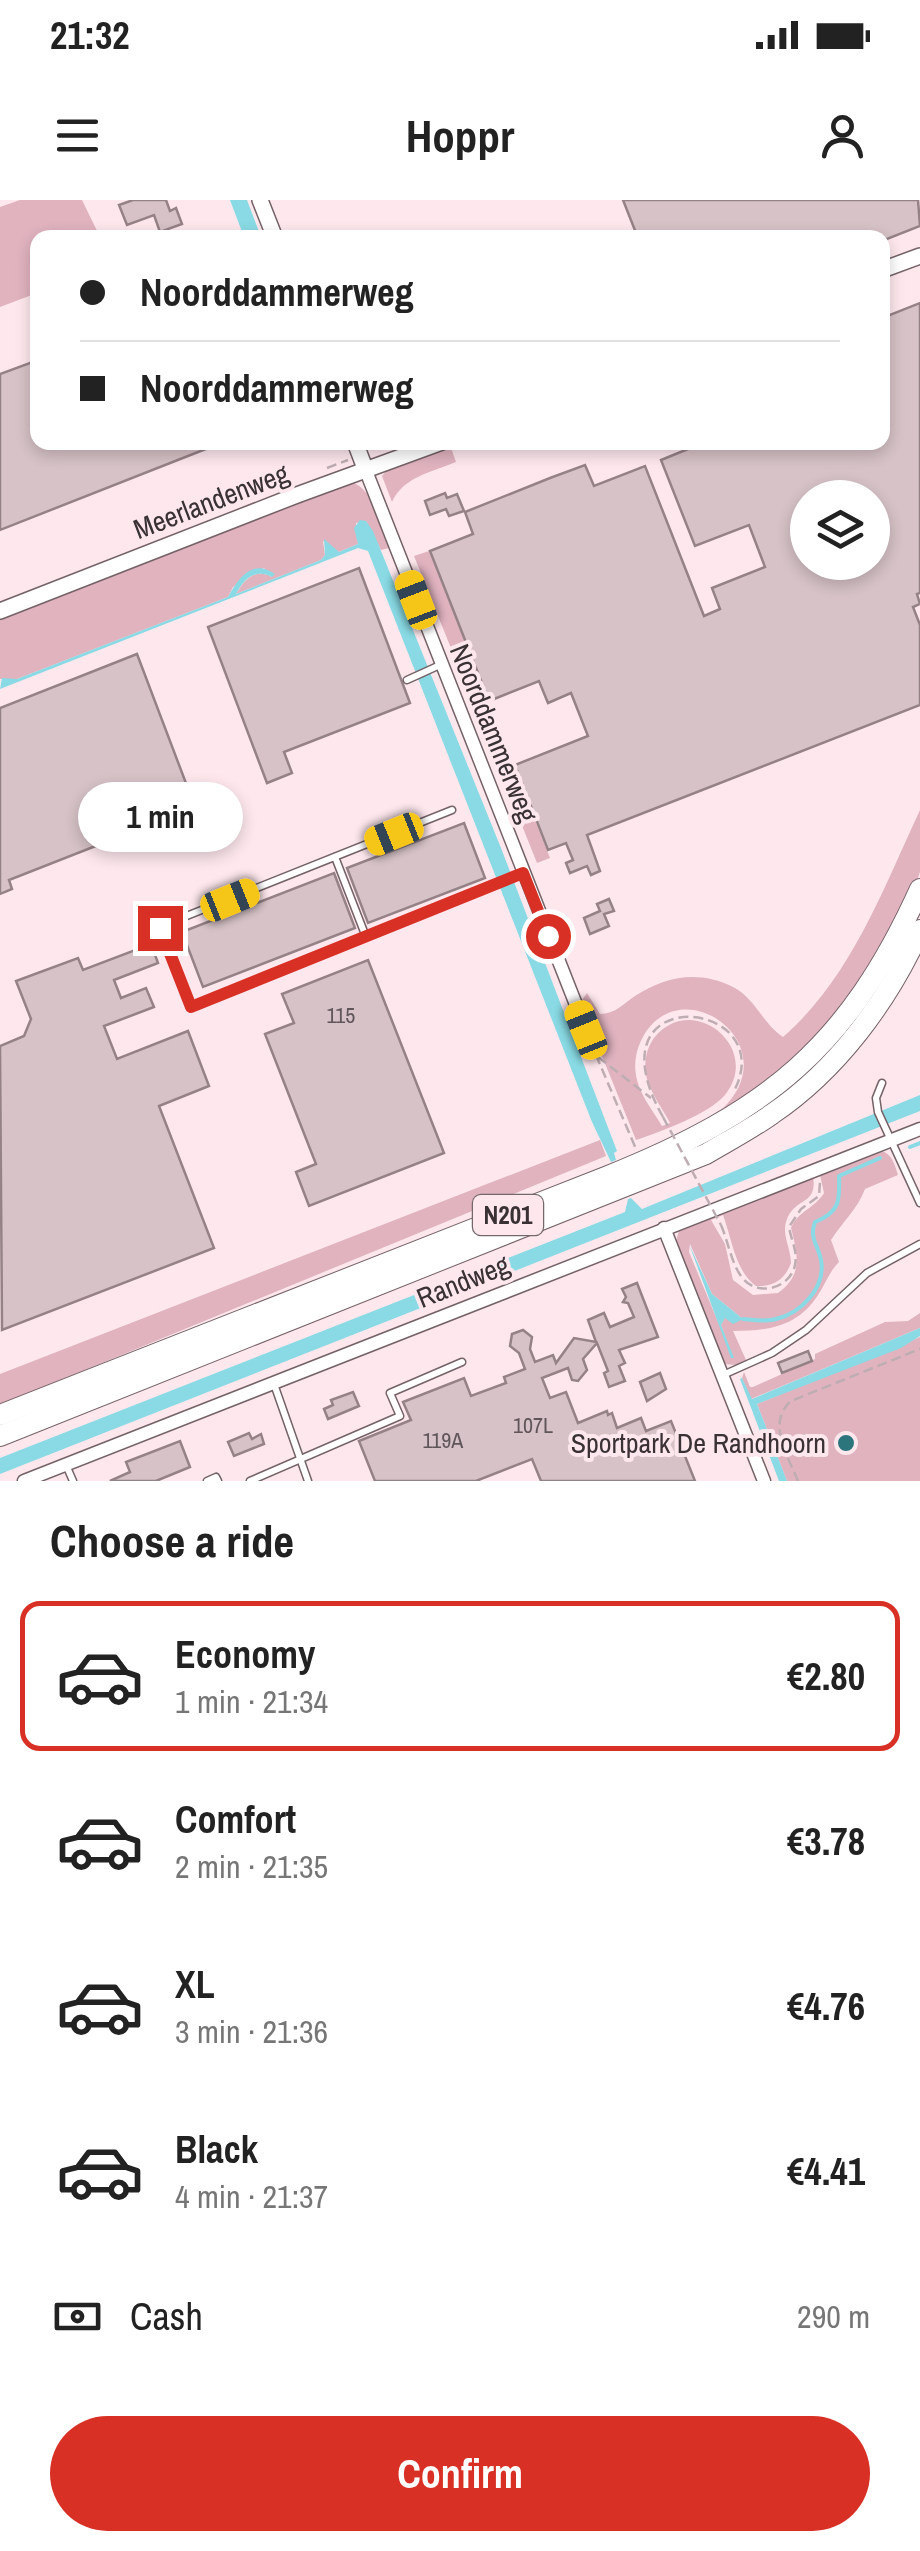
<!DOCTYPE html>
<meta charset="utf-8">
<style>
:root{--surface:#fff;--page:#f2f2f2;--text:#222;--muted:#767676;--line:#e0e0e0;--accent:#d93025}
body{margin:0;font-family:"Archivo Narrow",sans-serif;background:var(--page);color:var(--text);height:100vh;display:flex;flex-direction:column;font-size:38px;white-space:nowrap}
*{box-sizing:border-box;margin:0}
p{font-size:32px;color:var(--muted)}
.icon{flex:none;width:55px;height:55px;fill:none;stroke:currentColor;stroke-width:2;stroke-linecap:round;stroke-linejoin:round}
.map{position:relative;height:1281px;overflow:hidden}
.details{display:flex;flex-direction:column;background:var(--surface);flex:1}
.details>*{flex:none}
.guide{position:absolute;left:30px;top:30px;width:860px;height:220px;border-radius:20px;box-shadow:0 5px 15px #0003;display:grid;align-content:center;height:220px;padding:0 50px;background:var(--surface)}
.controls{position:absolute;left:790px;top:280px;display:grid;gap:20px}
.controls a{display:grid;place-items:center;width:100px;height:100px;border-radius:50%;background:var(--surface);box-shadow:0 5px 15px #0003;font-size:50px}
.end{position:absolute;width:45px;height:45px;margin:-22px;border:12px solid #d93025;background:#fff;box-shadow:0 0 0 5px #fff}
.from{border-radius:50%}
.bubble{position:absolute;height:70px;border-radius:35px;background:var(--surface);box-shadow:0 5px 15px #0003;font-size:32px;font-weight:700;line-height:70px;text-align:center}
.car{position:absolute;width:30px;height:60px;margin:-30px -15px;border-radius:12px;box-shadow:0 0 8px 2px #0007;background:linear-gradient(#f5c518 24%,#345 0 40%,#f5c518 0 76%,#345 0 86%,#f5c518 0)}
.guide b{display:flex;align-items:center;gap:35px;height:95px;font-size:38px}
.guide b+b{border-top:2px solid var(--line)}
.guide i{width:25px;height:25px;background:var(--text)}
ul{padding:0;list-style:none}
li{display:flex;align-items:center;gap:30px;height:150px;margin:0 20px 15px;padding:0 30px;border:5px solid transparent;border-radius:20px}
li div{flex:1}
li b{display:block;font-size:38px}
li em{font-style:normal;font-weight:700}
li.selected{border-color:var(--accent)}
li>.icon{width:90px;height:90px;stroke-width:1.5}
h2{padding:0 50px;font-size:45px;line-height:120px}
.pay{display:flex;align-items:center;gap:25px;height:110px;padding:0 50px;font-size:38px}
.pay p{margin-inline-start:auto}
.cta{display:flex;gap:20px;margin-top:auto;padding:20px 50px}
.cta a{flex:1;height:115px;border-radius:60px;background:var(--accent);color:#fff;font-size:40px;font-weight:700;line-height:115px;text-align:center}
.status{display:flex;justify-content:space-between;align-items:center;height:70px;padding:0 50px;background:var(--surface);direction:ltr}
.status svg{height:28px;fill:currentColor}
header{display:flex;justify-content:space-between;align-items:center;height:130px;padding:0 50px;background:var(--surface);font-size:45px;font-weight:700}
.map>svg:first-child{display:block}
.green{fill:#e0b3bf;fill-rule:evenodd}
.water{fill:#89dae4}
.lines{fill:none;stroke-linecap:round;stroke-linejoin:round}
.stream{stroke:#89dae4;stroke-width:4}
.building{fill:#d6c2c7;stroke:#958287;stroke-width:2.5;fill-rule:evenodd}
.service-casing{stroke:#746267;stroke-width:9}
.minor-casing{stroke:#746267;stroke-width:15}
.tertiary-casing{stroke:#746267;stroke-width:18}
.trunk-casing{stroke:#746267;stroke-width:22}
.path{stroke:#beadb2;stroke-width:2.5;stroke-dasharray:10 5;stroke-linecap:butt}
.service{stroke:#fff;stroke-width:6}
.minor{stroke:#fff;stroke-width:12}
.tertiary{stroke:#fff;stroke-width:15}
.trunk{stroke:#fff;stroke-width:20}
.path-bridge{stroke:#beadb2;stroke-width:2.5;stroke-dasharray:10 5;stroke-linecap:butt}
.route{stroke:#d93025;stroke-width:12}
.poi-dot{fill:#2d757d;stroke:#fee8ee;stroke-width:4}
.labels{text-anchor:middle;stroke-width:8;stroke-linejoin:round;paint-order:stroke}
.number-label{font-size:22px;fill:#605559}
.shield{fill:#fee8ee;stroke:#74686c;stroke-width:2.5}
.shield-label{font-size:25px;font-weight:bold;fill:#393134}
.street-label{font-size:28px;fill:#393134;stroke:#fee8ee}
.poi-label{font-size:28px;fill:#393134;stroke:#fee8ee;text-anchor:end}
</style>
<div class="status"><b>21:32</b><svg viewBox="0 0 49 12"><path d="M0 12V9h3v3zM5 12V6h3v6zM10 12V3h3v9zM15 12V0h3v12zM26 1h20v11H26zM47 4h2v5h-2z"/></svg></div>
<header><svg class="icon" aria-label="menu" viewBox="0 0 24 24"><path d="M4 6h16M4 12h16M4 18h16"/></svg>Hoppr<svg class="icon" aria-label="person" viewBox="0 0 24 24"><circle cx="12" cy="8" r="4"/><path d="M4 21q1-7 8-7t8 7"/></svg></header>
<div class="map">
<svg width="920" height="1281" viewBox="0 0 920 1281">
<rect width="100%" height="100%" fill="#fee8ee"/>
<g class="green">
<polygon points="20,0 82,0 100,37 38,38 37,93 0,107 0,7"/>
<path d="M450,245l6,17c-24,10 -53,15 -64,40l-10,-26 5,-6z"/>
<path d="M351,282c24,7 29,44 38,66l-8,2 -15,-29 -10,2 2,21 -19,8 -16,-11 2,14 -4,5 -85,34c9,-15 19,-26 36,-17l-8,-9 -31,19 -5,10 -211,82h-17v-61z"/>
<polygon points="429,351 550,658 537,663 414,356"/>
<path d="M920,610c0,19 0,43 0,62 -4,14 -14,28 -20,41 -40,83 -100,150 -179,197 69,-63 -37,-142 -77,-75 -8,14 -11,29 -7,45 4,16 16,31 25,46l8,-3c-7,-13 -17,-27 -22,-41 -5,-14 -3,-32 6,-44 38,-48 109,10 71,57 -16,19 -65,37 -89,45l-34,-84 -15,-27 -7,-26 7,-10 13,21c15,0 23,-10 35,-18 31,-20 64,-26 98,-9 22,11 30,37 50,50 68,-59 100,-148 137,-227z"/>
<polygon points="600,940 606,956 0,1205 0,1174"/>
<path d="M876,950c15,1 18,12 22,25l-33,14c-8,21 -22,32 -34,51l8,22c-10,10 -13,21 -21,33 -20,32 -51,36 -85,36l13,29 -10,5 -12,-1 -49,-120 4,-13 134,-55c5,31 -19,20 -27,46 -4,13 5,27 5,41 -6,16 -17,24 -35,23 -21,-15 -24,-47 -33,-71l-12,5 14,24 8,36 20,15 25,-2c25,-18 20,-38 13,-65 7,-17 24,-20 33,-35l-4,-18zM690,1044l22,50 31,25 -18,-2 -4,8 12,33 -44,-106z"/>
<polygon points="920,1113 920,1128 751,1199 742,1178 744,1172 750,1187 753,1187 815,1159 815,1154 885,1122 908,1121"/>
<polygon points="920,1137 920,1281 787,1281 757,1204"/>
</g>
<g class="water">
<polygon points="230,0 247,0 261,37 244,37"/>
<path d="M360,320l6,1 7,10 128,317 116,303 -3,2 2,7 -5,2 -19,-40 -224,-571 -10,-3 -358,141 2,-11 15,1 211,-82c10,-19 25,-39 47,-23l-3,3c-17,-9 -28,2 -36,17l85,-34 4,-5 -1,-16 15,13 19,-8 -4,-16z"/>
<polygon points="920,895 920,911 0,1274 0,1258 625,1012 628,999 631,998 642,1009"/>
<polygon points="689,1044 712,1094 743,1119 733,1124 725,1118 721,1125 734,1158 731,1158"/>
<polygon points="920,1128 920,1136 901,1148 757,1204 787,1281 779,1281 740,1179 742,1178 752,1199"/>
</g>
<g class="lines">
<g class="stream">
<polyline points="910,947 920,943"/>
<path d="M743,1119c11,1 23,3 33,0 25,-6 50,-31 45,-59 -3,-15 -12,-22 -6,-38 25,-10 25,-22 24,-46l41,-18"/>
</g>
</g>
<g class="building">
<polygon points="133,0 166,0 170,11 176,8 182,24 160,32 154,15 127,25 119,5"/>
<polygon points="623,0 918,0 920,26 882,41 882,38 638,38"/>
<path d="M920,103v290l-3,1 3,10 -7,3 7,18v80l-333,130 13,36 -9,4 -4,-9 -17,7 -4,-10 7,-3 -7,-17 -18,7 -33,-85 73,-29 -17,-43 -23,10 -9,-22 -50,20 -59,-150 43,-17 -8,-22 85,-34 35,-13 9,21 51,-20 59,150 16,-7 -8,-21 53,-21 -16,-42 -54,21 -34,-86 27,-11 -3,-7h197v-124zM808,298h64v64h-64z"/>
<polygon points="38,160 38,242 221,243 0,330 0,174"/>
<polygon points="445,293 447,298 457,294 464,311 449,316 446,309 430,315 425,301"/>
<polygon points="359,368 410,503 284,552 292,573 267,583 208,427"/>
<polygon points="137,454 195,607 9,680 12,689 0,694 0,508"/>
<polygon points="464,623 485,678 368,723 347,668"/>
<polygon points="334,673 355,728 203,787 182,732"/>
<polygon points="609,699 614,711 604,714 609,726 590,734 584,718 600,711 597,704"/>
<polygon points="151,744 158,763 114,780 121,798 146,788 154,807 104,826 117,859 188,831 209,886 159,906 214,1048 2,1130 0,846 24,836 31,819 16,781 78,758 83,770"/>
<polygon points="368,760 444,953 309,1006 296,972 316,964 265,834 294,823 282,794"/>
<polygon points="637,1083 658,1137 619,1150 625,1163 619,1166 625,1181 609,1187 604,1173 608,1171 597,1143 583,1159 587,1170 578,1181 572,1180 568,1168 542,1178 550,1198 566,1192 578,1223 607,1211 608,1215 612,1213 617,1228 641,1218 646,1231 671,1221 695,1281 541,1281 532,1259 476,1281 375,1281 359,1241 411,1220 403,1202 464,1178 471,1196 506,1183 504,1177 525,1169 519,1153 510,1146 512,1134 523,1130 532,1137 530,1149 535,1162 553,1155 556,1163 574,1138 596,1142 588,1120 604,1113 610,1127 634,1117 628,1103 623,1102 626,1097 622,1089"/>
<polygon points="808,1151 812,1161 782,1173 778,1163"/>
<polygon points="660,1173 666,1189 647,1201 640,1182"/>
<polygon points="353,1192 359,1206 328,1219 324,1209 333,1205 331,1200"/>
<polygon points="249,1233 252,1239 261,1234 264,1244 234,1256 228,1242"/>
<polygon points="180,1241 190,1267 156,1281 110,1281 130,1272 126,1262"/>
</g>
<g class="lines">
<g class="service-casing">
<g id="service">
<polyline points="407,480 440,465"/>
<polyline points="452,610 159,727 191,807 523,673"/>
<polyline points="335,657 366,737"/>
<polyline points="882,883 876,898 878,912 920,1003"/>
<polyline points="723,1175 772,1153 806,1130 867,1073 920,1044"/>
<polyline points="274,1184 308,1281"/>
<polyline points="66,1265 73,1281"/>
<polyline points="207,1281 216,1277 218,1281"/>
<polyline points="250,1281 400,1216 390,1193 462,1162"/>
</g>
</g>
<g class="minor-casing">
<g id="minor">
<polyline points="366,271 586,830"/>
<polyline points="664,1028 764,1281"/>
<polyline points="24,1281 920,929"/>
</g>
</g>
<g class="tertiary-casing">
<g id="tertiary">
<polyline points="260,0 275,38"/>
<polyline points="882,70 920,56"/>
<polyline points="355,242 366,271"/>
<polyline points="0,411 297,295 442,242"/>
</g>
</g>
<g class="trunk-casing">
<g id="trunk">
<path d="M0,1215l608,-239c159,-64 240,-128 312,-287"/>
<path d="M0,1236l706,-282c22,-13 45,-25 66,-40 65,-44 116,-113 148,-184"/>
</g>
</g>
<g class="path">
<polyline points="373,249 394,246"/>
<polyline points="327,268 348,260"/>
<polyline points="590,841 636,949"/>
<polyline points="598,857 651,898"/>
<path d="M663,917c-79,-140 122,-119 70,-24"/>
<path d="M721,1025c7,16 10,37 20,51 15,22 49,13 54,-11 3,-14 -4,-25 -6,-38l12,-18 18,-13 1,-14"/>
<path d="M798,1281c-10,-25 -32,-58 -7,-80l129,-52"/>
</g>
<use href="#service" class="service"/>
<use href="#minor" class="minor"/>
<use href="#tertiary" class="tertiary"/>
<use href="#trunk" class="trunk"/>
<polyline class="path-bridge" points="663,917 721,1025"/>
</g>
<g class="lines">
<polyline class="route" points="160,728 191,807 523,673 548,736"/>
</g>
<circle class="poi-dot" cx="846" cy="1243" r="10"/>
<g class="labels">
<g class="number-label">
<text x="341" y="823">115</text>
<text x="533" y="1233">107L</text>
<text x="443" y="1248">119A</text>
</g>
<rect class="shield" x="473" y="995" width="70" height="40" rx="8"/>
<g class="shield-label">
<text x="508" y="1024">N201</text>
</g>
<g class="street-label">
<text transform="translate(211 301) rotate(-21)" y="10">Meerlandenweg</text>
<text transform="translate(494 533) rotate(68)" y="10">Noorddammerweg</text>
<text transform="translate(463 1081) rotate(-22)" y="10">Randweg</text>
</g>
<g class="poi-label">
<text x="826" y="1253">Sportpark De Randhoorn</text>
</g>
</g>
</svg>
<div class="controls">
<a><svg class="icon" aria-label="layers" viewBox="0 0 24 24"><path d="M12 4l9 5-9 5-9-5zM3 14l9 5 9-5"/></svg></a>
</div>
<i class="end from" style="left:548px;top:736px"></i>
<i class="end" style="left:160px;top:728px"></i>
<div class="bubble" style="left:78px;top:582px;width:165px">1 min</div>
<i class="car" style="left:416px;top:400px;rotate:339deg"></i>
<i class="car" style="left:394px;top:634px;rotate:248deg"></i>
<i class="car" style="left:230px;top:700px;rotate:68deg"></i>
<i class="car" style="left:586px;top:830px;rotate:338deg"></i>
<div class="guide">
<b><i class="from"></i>Noorddammerweg</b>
<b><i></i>Noorddammerweg</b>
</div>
</div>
<section class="details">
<h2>Choose a ride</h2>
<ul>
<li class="selected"><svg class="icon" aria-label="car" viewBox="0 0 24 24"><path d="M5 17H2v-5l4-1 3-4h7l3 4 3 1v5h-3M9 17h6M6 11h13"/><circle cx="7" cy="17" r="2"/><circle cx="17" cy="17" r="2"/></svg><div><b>Economy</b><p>1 min · 21:34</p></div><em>€2.80</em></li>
<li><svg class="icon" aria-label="car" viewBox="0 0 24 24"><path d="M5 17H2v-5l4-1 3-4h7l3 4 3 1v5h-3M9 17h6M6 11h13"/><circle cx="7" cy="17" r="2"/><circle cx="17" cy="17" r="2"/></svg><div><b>Comfort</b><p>2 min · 21:35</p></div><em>€3.78</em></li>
<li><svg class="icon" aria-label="car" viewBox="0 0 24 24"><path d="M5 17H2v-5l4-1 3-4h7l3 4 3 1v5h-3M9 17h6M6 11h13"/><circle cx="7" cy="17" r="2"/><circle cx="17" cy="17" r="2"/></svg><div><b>XL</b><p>3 min · 21:36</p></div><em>€4.76</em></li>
<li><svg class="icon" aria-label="car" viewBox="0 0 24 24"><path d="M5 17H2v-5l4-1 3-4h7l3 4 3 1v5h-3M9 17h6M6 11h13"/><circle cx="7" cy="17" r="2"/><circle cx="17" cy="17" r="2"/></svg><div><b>Black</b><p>4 min · 21:37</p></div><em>€4.41</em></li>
</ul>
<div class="pay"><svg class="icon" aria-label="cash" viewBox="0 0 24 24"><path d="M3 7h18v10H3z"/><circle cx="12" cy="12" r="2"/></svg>Cash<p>290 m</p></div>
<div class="cta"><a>Confirm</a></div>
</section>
